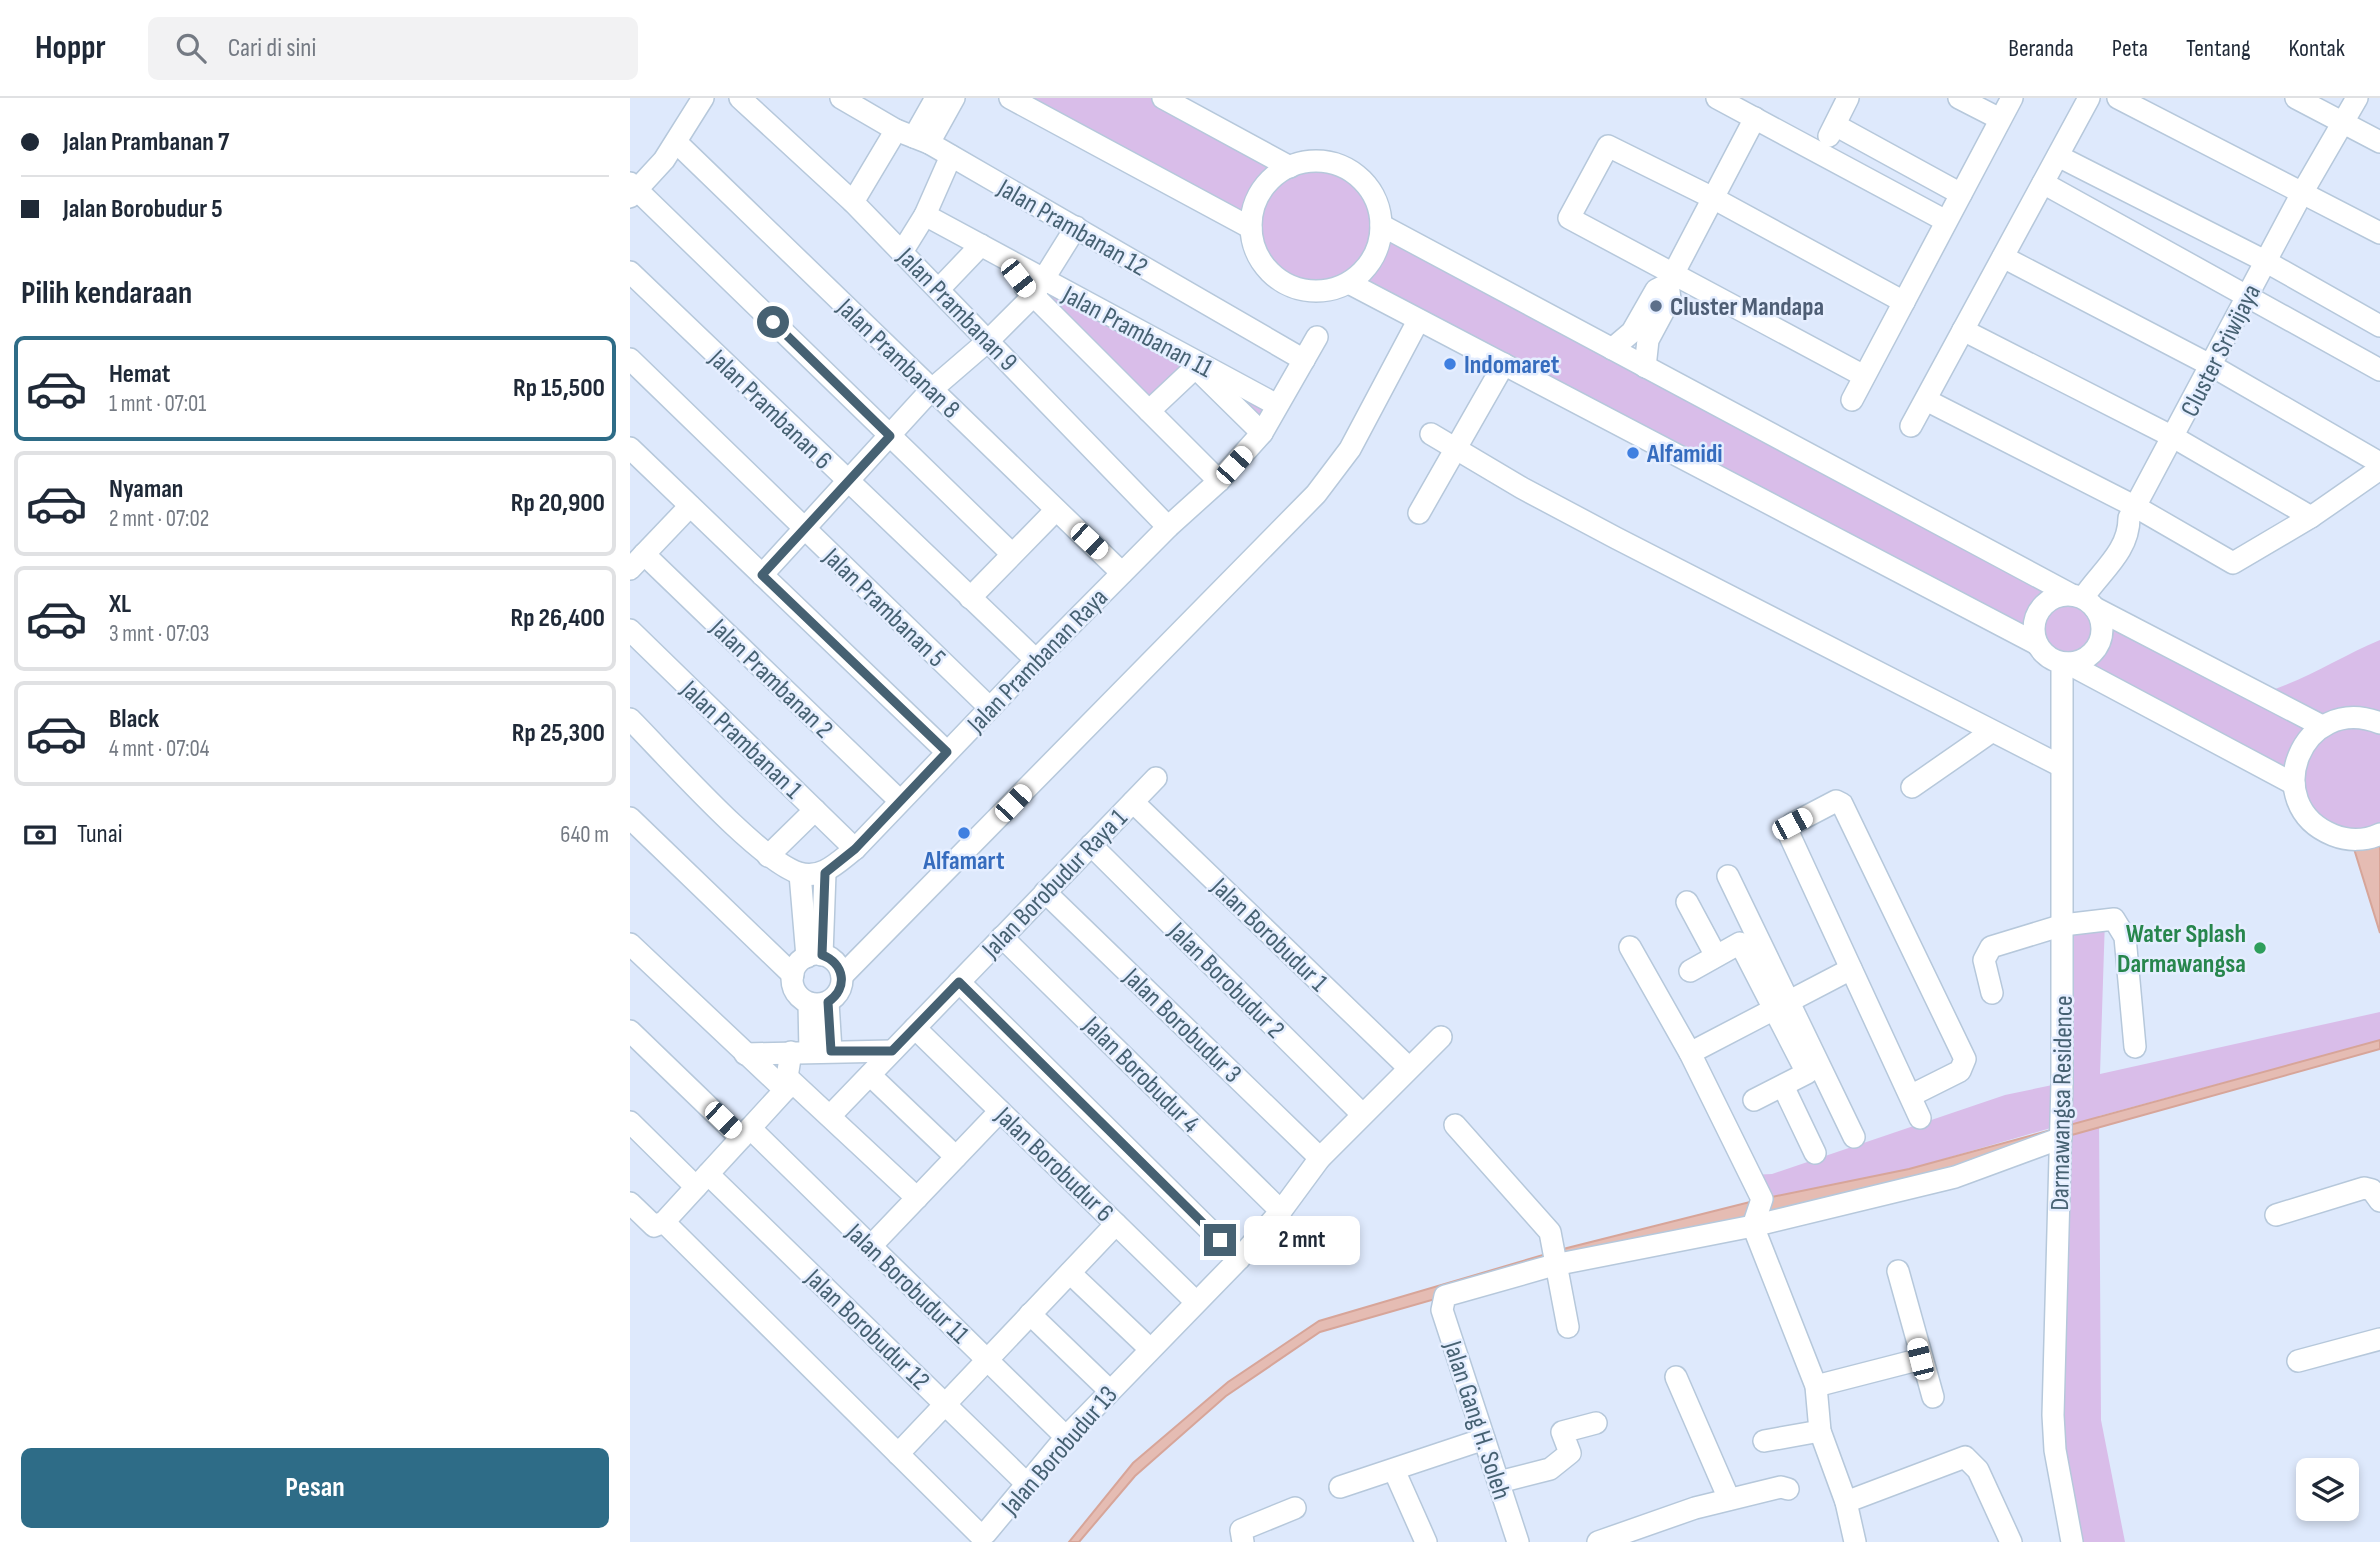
<!DOCTYPE html>
<html lang="id">
<meta charset="utf-8">
<style>
:root{--surface:#fff;--page:#f2f2f3;--text:#1f2937;--muted:#747a83;--line:#e0e1e3;--accent:#2e6c87}
body{margin:0;font-family:"Sofia Sans Condensed",sans-serif;background:var(--page);color:var(--text);height:100vh;display:flex;flex-direction:column;font-size:26px;white-space:nowrap}
*{box-sizing:border-box;margin:0}
p{font-size:23px;color:var(--muted)}
.icon{flex:none;width:38px;height:38px;fill:none;stroke:currentColor;stroke-width:2;stroke-linecap:round;stroke-linejoin:round}
.map{position:relative;flex:1;overflow:hidden}
.panel{display:flex;flex-direction:column;background:var(--surface);width:630px}
.panel>*{flex:none}
.hud{display:grid;align-content:center;height:154px;padding:0 21px;background:var(--surface)}
.controls{position:absolute;left:1666px;top:1360px;display:grid;gap:14px}
.controls a{display:grid;place-items:center;width:63px;height:63px;border-radius:10px;background:var(--surface);box-shadow:0 4px 10px #0003;font-size:35px}
.end{position:absolute;width:32px;height:32px;margin:-16px;border:9px solid #466172;background:#fff;box-shadow:0 0 0 4px #fff}
.from{border-radius:50%}
.bubble{position:absolute;height:49px;border-radius:10px;background:var(--surface);box-shadow:0 4px 10px #0003;font-size:23px;font-weight:700;line-height:49px;text-align:center}
.car{position:absolute;width:21px;height:42px;margin:-21px -10px;border-radius:9px;box-shadow:0 0 5px 2px #0007;background:linear-gradient(#fff 24%,#345 0 40%,#fff 0 76%,#345 0 86%,#fff 0)}
.hud b{display:flex;align-items:center;gap:24px;height:66px;font-size:26px}
.hud b+b{border-top:2px solid var(--line)}
.hud i{width:18px;height:18px;background:var(--text)}
ul{padding:0;list-style:none}
li{display:flex;align-items:center;gap:21px;height:105px;margin:0 14px 10px;padding:0 7px;border:4px solid var(--line);border-radius:10px}
li div{flex:1}
li b{display:block;font-size:26px}
li em{font-style:normal;font-weight:700}
li.selected{border-color:var(--accent)}
li>.icon{width:63px;height:63px;stroke-width:1.5}
h2{padding:0 21px;font-size:32px;line-height:84px}
.pay{display:flex;align-items:center;gap:18px;height:77px;padding:0 21px;font-size:26px}
.pay p{margin-inline-start:auto}
.cta{display:flex;gap:14px;margin-top:auto;padding:14px 21px}
.cta a{flex:1;height:80px;border-radius:10px;background:var(--accent);color:#fff;font-size:28px;font-weight:700;line-height:80px;text-align:center}
header{display:flex;align-items:center;gap:42px;box-sizing:border-box;height:98px;padding:0 35px;background:var(--surface);border-bottom:2px solid var(--line)}
header strong{font-size:33px}
nav{display:flex;gap:38px;margin-inline-start:auto;font-size:24px}
.search{width:490px;height:63px;background:var(--page);display:flex;align-items:center;gap:18px;box-sizing:border-box;padding:0 24px;border-radius:10px;color:var(--muted);font-size:26px}
main{display:flex;flex:1;min-height:0}
.map>svg:first-child{display:block}
.green{fill:#d9bde9}
.water{fill:#e5bcb3;stroke:#d7a599;stroke-width:2}
.lines{fill:none;stroke-linecap:round;stroke-linejoin:round}
.minor-casing{stroke:#b6c8db;stroke-width:24}
.minor{stroke:#fff;stroke-width:21}
.route{stroke:#466172;stroke-width:9}
.service-dot{fill:#5c6f8a;stroke:#e5eeff;stroke-width:2.5}
.shop-dot{fill:#3f7fe0;stroke:#e5eeff;stroke-width:2.5}
.leisure-dot{fill:#2e9e5b;stroke:#e5eeff;stroke-width:2.5}
.labels{text-anchor:middle;stroke-width:5;stroke-linejoin:round;paint-order:stroke}
.street-label{font-size:26px;fill:#466172;stroke:#e5eeff}
.service-label{font-size:26px;font-weight:bold;fill:#4e5e75;stroke:#e5eeff;text-anchor:start}
.shop-label{font-size:26px;font-weight:bold;fill:#366cbe;stroke:#e5eeff;text-anchor:start}
.leisure-label{font-size:26px;font-weight:bold;fill:#27864d;stroke:#e5eeff;text-anchor:end}
</style>
<header>
<strong>Hoppr</strong>
<div class="search"><svg class="icon" aria-label="search" viewBox="0 0 24 24"><circle cx="10" cy="10" r="6"/><path d="M15 15l6 6"/></svg>Cari di sini</div>
<nav><a>Beranda</a><a>Peta</a><a>Tentang</a><a>Kontak</a></nav>
</header>
<main>
<section class="panel">
<div class="hud">
<b><i class="from"></i>Jalan Prambanan 7</b>
<b><i></i>Jalan Borobudur 5</b>
</div>
<h2>Pilih kendaraan</h2>
<ul>
<li class="selected"><svg class="icon" aria-label="car" viewBox="0 0 24 24"><path d="M5 17H2v-5l4-1 3-4h7l3 4 3 1v5h-3M9 17h6M6 11h13"/><circle cx="7" cy="17" r="2"/><circle cx="17" cy="17" r="2"/></svg><div><b>Hemat</b><p>1 mnt · 07:01</p></div><em>Rp 15,500</em></li>
<li><svg class="icon" aria-label="car" viewBox="0 0 24 24"><path d="M5 17H2v-5l4-1 3-4h7l3 4 3 1v5h-3M9 17h6M6 11h13"/><circle cx="7" cy="17" r="2"/><circle cx="17" cy="17" r="2"/></svg><div><b>Nyaman</b><p>2 mnt · 07:02</p></div><em>Rp 20,900</em></li>
<li><svg class="icon" aria-label="car" viewBox="0 0 24 24"><path d="M5 17H2v-5l4-1 3-4h7l3 4 3 1v5h-3M9 17h6M6 11h13"/><circle cx="7" cy="17" r="2"/><circle cx="17" cy="17" r="2"/></svg><div><b>XL</b><p>3 mnt · 07:03</p></div><em>Rp 26,400</em></li>
<li><svg class="icon" aria-label="car" viewBox="0 0 24 24"><path d="M5 17H2v-5l4-1 3-4h7l3 4 3 1v5h-3M9 17h6M6 11h13"/><circle cx="7" cy="17" r="2"/><circle cx="17" cy="17" r="2"/></svg><div><b>Black</b><p>4 mnt · 07:04</p></div><em>Rp 25,300</em></li>
</ul>
<div class="pay"><svg class="icon" aria-label="cash" viewBox="0 0 24 24"><path d="M3 7h18v10H3z"/><circle cx="12" cy="12" r="2"/></svg>Tunai<p>640 m</p></div>
<div class="cta"><a>Pesan</a></div>
</section>
<div class="map">
<svg width="1750" height="1444" viewBox="0 0 1750 1444">
<rect width="100%" height="100%" fill="#dee9fc"/>
<g class="green">
<path d="M380,0h153l127,69c46,-15 85,11 91,59l878,468c44,-12 80,-37 121,-54v194l-29,5 -54,-41 -235,-135 -713,-380c-47,20 -92,-4 -98,-55z"/>
<polygon points="374,162 647,307 632,335 566,270 519,313 403,199"/>
<polygon points="1475,821 1470,976 1750,914 1750,942 1469,1018 1471,1322 1495,1444 1442,1444 1425,1352 1431,1027 1279,1071 1132,1101 1122,1077 1142,1076 1375,997 1432,985 1433,829"/>
</g>
<g class="water">
<polygon points="1750,736 1750,835 1721,741"/>
<polygon points="1750,942 1750,951 1431,1040 1325,1079 924,1167 690,1234 596,1298 505,1378 449,1444 439,1444 503,1365 598,1284 689,1223 937,1150 1132,1101 1279,1071"/>
</g>
<g class="lines">
<g class="minor-casing">
<g id="minor">
<polyline points="110,0 223,104 538,429"/>
<polyline points="211,0 266,32 299,45 674,262"/>
<polyline points="380,0 621,130"/>
<polyline points="533,0 660,69"/>
<polyline points="1087,0 1316,123"/>
<polyline points="1329,0 1370,21"/>
<polyline points="1488,0 1750,135"/>
<polyline points="1666,0 1750,44"/>
<polyline points="1205,27 1331,96"/>
<polyline points="1199,38 1218,0"/>
<polyline points="284,39 306,0"/>
<polyline points="46,44 492,475"/>
<polyline points="299,45 324,0"/>
<polyline points="1428,58 1635,163 1750,228"/>
<circle cx="686" cy="128" r="65"/>
<polyline points="0,85 382,456"/>
<polyline points="1413,85 1750,272"/>
<polyline points="0,99 34,62 73,0"/>
<polyline points="223,104 266,32"/>
<polyline points="295,117 647,307"/>
<polyline points="751,127 1440,496"/>
<polyline points="272,154 295,117 321,58"/>
<polyline points="1373,159 1582,268 1750,365"/>
<polyline points="0,174 406,562"/>
<polyline points="719,185 1407,546"/>
<polyline points="1038,186 1125,20"/>
<polyline points="395,189 589,383"/>
<polyline points="309,191 351,147"/>
<polyline points="1333,232 1545,340 1681,419"/>
<polyline points="982,251 1002,234 1026,192 1038,186"/>
<polyline points="0,261 360,610"/>
<polyline points="1015,269 1018,242 1040,201 1038,186"/>
<polyline points="572,276 632,335"/>
<polyline points="1234,278 939,120 978,48 1083,100 1274,204"/>
<polyline points="1222,302 1382,0"/>
<polyline points="1296,302 1506,409 1603,465 1681,419 1750,371"/>
<polyline points="519,313 569,266"/>
<polyline points="1281,328 1459,0"/>
<polyline points="801,336 892,390 986,440 1431,668"/>
<polyline points="0,350 317,654"/>
<polyline points="789,415 874,266"/>
<polyline points="14,456 270,703"/>
<polyline points="0,471 60,408"/>
<polyline points="132,477 301,292 359,242 403,198 446,129"/>
<circle cx="1438" cy="531" r="34"/>
<polyline points="340,500 426,412"/>
<path d="M1453,500c17,-26 46,-46 46,-80l173,-325 55,-95"/>
<polyline points="1465,510 1692,628"/>
<polyline points="0,532 225,751"/>
<polyline points="1432,565 1432,985 1423,1317 1425,1352 1442,1444"/>
<polyline points="1437,565 1664,686"/>
<path d="M0,621c34,34 129,142 169,154 23,7 39,-11 56,-24l181,-189 132,-133 51,-46 43,-48 55,-96"/>
<path d="M1750,625c-79,-31 -122,82 -47,112 15,6 32,6 47,-1"/>
<polyline points="1282,689 1361,634"/>
<polyline points="503,704 778,969"/>
<polyline points="0,720 163,877"/>
<polyline points="461,747 732,1016"/>
<polyline points="138,758 185,712"/>
<polyline points="170,776 177,859"/>
<polyline points="1098,778 1224,1039"/>
<polyline points="415,794 690,1060"/>
<polyline points="1057,804 1086,858"/>
<polyline points="372,839 651,1113"/>
<polyline points="0,846 155,992"/>
<polyline points="1000,849 1060,955 1132,1101 1123,1128 1186,1288 1190,1333 1216,1404 1225,1444"/>
<circle cx="187" cy="881" r="25"/>
<polyline points="192,857 195,775"/>
<polyline points="1060,873 1110,845 1177,975 1124,1002"/>
<polyline points="212,878 686,396 720,351 788,223"/>
<polyline points="329,884 609,1161"/>
<polyline points="1362,895 1354,862 1361,849 1433,827 1484,821 1495,839 1505,949"/>
<polyline points="198,904 201,953"/>
<polyline points="179,905 180,954"/>
<polyline points="285,930 565,1203"/>
<polyline points="0,933 111,1040"/>
<polyline points="1060,955 1221,871"/>
<polyline points="115,956 262,953"/>
<polyline points="240,977 326,1059"/>
<polyline points="157,979 287,1100"/>
<polyline points="1153,988 1185,1055"/>
<polyline points="1280,998 1330,973 1335,961 1212,706 1206,703 1162,726 1158,734 1290,1020"/>
<polyline points="200,1018 526,680"/>
<polyline points="0,1024 66,1089"/>
<polyline points="825,1027 920,1134 938,1229"/>
<polyline points="120,1030 436,1339"/>
<polyline points="78,1076 397,1386"/>
<polyline points="0,1105 24,1128 34,1124 155,992 161,954"/>
<polyline points="1646,1117 1734,1090 1742,1092 1750,1103"/>
<polyline points="34,1124 349,1436 356,1435 436,1339 609,1161 651,1113 690,1060 811,939"/>
<polyline points="241,1148 370,1013"/>
<polyline points="1268,1173 1303,1299"/>
<polyline points="440,1175 519,1250"/>
<polyline points="400,1216 480,1293"/>
<polyline points="1668,1263 1750,1241"/>
<polyline points="1046,1279 1099,1401"/>
<polyline points="1186,1288 1291,1261"/>
<polyline points="1134,1343 1190,1333"/>
<polyline points="268,1356 486,1126"/>
<polyline points="764,1372 796,1444"/>
<polyline points="869,1384 920,1371 940,1355 932,1334 966,1325"/>
<polyline points="710,1389 854,1341"/>
<polyline points="1216,1404 1335,1359 1348,1372 1381,1444"/>
<polyline points="613,1444 611,1432 665,1410"/>
<polyline points="888,1444 812,1212 815,1198 924,1167 1123,1128 1325,1079 1431,1040"/>
<polyline points="968,1444 1065,1410 1151,1389 1158,1391"/>
</g>
</g>
<use href="#minor" class="minor"/>
</g>
<g class="lines">
<path class="route" d="M143,224l117,114 -128,139 185,177 -92,97 -30,24 -3,82c22,8 27,33 6,47l3,49h61l67,-69 261,258"/>
</g>
<circle class="service-dot" cx="1026" cy="208" r="7"/>
<g class="shop-dot">
<circle cx="820" cy="266" r="7"/>
<circle cx="1003" cy="355" r="7"/>
<circle cx="334" cy="735" r="7"/>
</g>
<circle class="leisure-dot" cx="1630" cy="850" r="7"/>
<g class="labels">
<g class="street-label">
<text transform="translate(443 129) rotate(30)" y="9">Jalan Prambanan 12</text>
<text transform="translate(328 211) rotate(46)" y="9">Jalan Prambanan 9</text>
<text transform="translate(508 233) rotate(28)" y="9">Jalan Prambanan 11</text>
<text transform="translate(1590 252) rotate(-63)" y="9">Cluster Sriwijaya</text>
<text transform="translate(269 260) rotate(44)" y="9">Jalan Prambanan 8</text>
<text transform="translate(141 311) rotate(44)" y="9">Jalan Prambanan 6</text>
<text transform="translate(255 509) rotate(44)" y="9">Jalan Prambanan 5</text>
<text transform="translate(407 562) rotate(-46)" y="9">Jalan Prambanan Raya</text>
<text transform="translate(142 580) rotate(44)" y="9">Jalan Prambanan 2</text>
<text transform="translate(112 641) rotate(44)" y="9">Jalan Prambanan 1</text>
<text transform="translate(424 785) rotate(-46)" y="9">Jalan Borobudur Raya 1</text>
<text transform="translate(640 836) rotate(44)" y="9">Jalan Borobudur 1</text>
<text transform="translate(597 882) rotate(45)" y="9">Jalan Borobudur 2</text>
<text transform="translate(553 927) rotate(44)" y="9">Jalan Borobudur 3</text>
<text transform="translate(512 976) rotate(45)" y="9">Jalan Borobudur 4</text>
<text transform="translate(1431 1005) rotate(-89)" y="9">Darmawangsa Residence</text>
<text transform="translate(425 1066) rotate(44)" y="9">Jalan Borobudur 6</text>
<text transform="translate(278 1185) rotate(44)" y="9">Jalan Borobudur 11</text>
<text transform="translate(238 1231) rotate(44)" y="9">Jalan Borobudur 12</text>
<text transform="translate(848 1322) rotate(72)" y="9">Jalan Gang H. Soleh</text>
<text transform="translate(429 1352) rotate(-49)" y="9">Jalan Borobudur 13</text>
</g>
<g class="service-label">
<text x="1040" y="217">Cluster Mandapa</text>
</g>
<g class="shop-label">
<text x="834" y="275">Indomaret</text>
<text x="1017" y="364">Alfamidi</text>
<text x="334" y="771" text-anchor="middle">Alfamart</text>
</g>
<g class="leisure-label">
<text x="1616" y="844">Water Splash<tspan x="1616" dy="30">Darmawangsa</tspan></text>
</g>
</g>
</svg>
<div class="controls">
<a><svg class="icon" aria-label="layers" viewBox="0 0 24 24"><path d="M12 4l9 5-9 5-9-5zM3 14l9 5 9-5"/></svg></a>
</div>
<i class="end from" style="left:143px;top:224px"></i>
<i class="end" style="left:590px;top:1142px"></i>
<div class="bubble" style="left:614px;top:1118px;width:116px">2 mnt</div>
<i class="car" style="left:388px;top:180px;rotate:142deg"></i>
<i class="car" style="left:604px;top:367px;rotate:42deg"></i>
<i class="car" style="left:459px;top:443px;rotate:133deg"></i>
<i class="car" style="left:383px;top:705px;rotate:44deg"></i>
<i class="car" style="left:1162px;top:726px;rotate:62deg"></i>
<i class="car" style="left:93px;top:1022px;rotate:134deg"></i>
<i class="car" style="left:1290px;top:1261px;rotate:346deg"></i>
</div>
</main>
